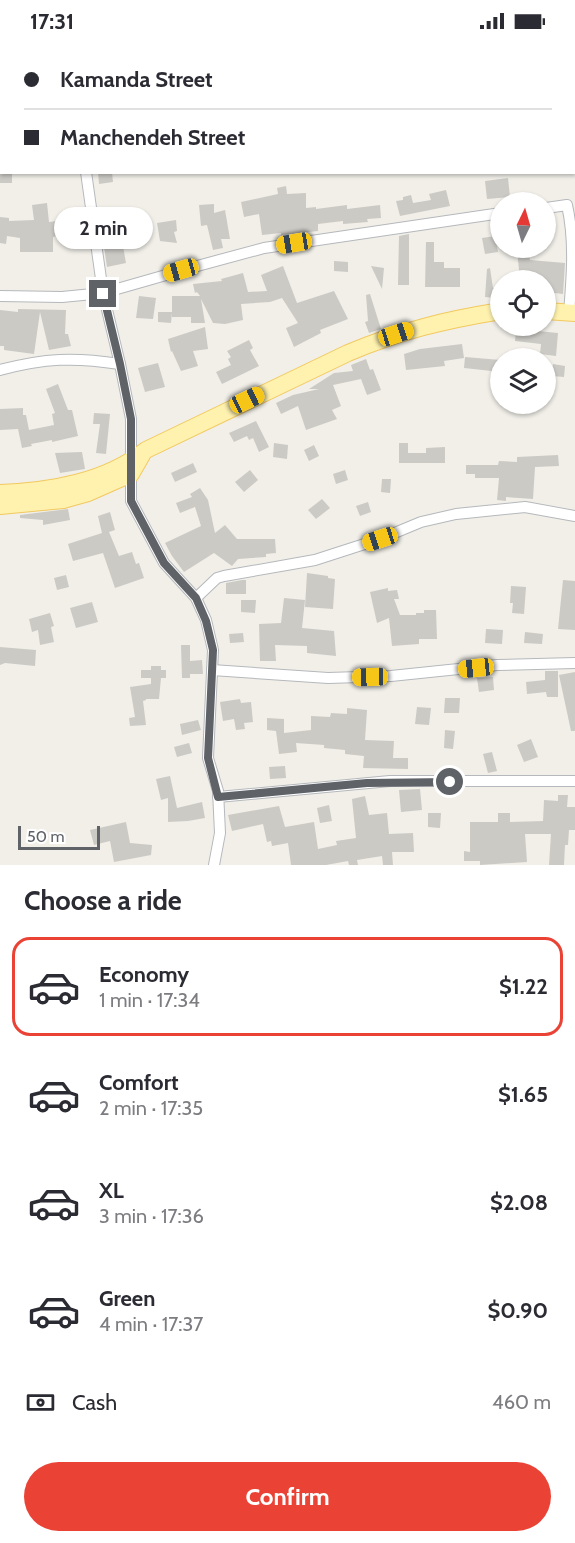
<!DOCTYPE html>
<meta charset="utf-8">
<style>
:root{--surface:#fff;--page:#f2f2f3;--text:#2b2b33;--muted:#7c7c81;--line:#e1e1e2;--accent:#ea4335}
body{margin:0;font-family:Cabin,sans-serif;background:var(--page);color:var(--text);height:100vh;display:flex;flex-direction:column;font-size:22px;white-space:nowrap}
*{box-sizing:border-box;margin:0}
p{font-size:20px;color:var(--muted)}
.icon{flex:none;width:33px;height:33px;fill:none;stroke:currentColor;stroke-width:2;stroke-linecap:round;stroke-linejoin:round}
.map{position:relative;height:823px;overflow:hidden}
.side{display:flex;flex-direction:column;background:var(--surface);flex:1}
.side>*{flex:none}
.guide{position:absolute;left:0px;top:0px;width:576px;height:132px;box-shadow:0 2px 4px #0004;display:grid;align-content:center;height:132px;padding:0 24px;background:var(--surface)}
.needle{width:39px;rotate:5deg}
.controls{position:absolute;left:490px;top:150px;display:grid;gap:12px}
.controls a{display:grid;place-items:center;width:66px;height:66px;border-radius:50%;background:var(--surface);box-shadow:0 2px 4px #0004;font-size:30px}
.scale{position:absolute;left:18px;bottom:15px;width:82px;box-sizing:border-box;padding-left:6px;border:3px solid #5f6368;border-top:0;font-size:16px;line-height:21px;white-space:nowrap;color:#5f6368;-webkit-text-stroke:4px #fff;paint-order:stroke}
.end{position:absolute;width:27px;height:27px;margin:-14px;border:8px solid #5f6368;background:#fff;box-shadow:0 0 0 3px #fff}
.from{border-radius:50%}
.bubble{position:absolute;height:42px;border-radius:21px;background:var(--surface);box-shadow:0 2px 4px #0004;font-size:20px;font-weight:700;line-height:42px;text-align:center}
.car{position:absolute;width:18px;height:36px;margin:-18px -9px;border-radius:8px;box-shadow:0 0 4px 2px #0007;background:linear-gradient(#f5c518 24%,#345 0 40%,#f5c518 0 76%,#345 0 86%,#f5c518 0)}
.guide b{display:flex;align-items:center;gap:21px;height:57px;font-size:22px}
.guide b+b{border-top:2px solid var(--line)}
.guide i{width:15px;height:15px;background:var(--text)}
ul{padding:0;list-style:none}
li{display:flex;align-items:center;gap:18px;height:99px;margin:0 12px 9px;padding:0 12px;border:3px solid transparent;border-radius:18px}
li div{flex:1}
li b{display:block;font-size:22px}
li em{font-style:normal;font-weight:700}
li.current{border-color:var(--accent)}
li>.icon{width:54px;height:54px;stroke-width:1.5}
h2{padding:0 24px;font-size:27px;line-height:72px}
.pay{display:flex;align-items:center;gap:15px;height:66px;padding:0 24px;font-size:22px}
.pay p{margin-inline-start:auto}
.primary-button{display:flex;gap:12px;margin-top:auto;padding:12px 24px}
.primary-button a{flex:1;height:69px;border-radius:36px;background:var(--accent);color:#fff;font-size:24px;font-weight:700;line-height:69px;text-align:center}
.status{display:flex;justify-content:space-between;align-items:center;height:42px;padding:0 30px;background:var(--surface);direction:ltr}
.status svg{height:16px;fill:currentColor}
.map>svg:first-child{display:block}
.building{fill:#cccac5}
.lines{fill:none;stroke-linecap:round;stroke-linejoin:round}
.street-casing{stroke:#b5b8bc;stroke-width:12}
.primary-casing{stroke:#f2c960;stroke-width:18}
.street{stroke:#fff;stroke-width:10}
.primary{stroke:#fff2af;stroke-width:16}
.route{stroke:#5f6368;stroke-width:8}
</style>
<div class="status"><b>17:31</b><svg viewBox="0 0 49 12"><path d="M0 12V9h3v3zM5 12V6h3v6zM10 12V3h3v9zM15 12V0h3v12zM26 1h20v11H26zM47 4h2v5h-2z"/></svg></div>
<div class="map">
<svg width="575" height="823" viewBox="0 0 575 823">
<rect width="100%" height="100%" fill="#f1efe8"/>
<g class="building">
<rect x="0" y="130" width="12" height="11"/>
<polygon points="98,130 112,130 113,140 99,142"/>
<polygon points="508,136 510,155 487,157 485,139"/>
<polygon points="286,144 287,152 306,151 306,166 316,165 316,167 347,163 347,167 380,163 381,176 367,177 368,180 343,182 343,179 318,182 318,189 281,193 281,191 262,193 259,172 244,175 241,160 278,152 277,146"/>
<polygon points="446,148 450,164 400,174 396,159 403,158 403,155 411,153 413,161 431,158 429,152"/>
<polygon points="47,161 49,180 57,179 57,194 53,195 53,210 20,210 20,196 7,194 6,202 0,201 0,175 9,176 9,179 34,178 32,163"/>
<polygon points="214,162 214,171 225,168 230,197 221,197 223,206 213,208 207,183 201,184 199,163"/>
<polygon points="176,178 177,189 174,190 177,201 160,199 157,181"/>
<polygon points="101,185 108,185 109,207 123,204 126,221 107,225"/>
<polygon points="409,192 409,243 398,243 399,194"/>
<polygon points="495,194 498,210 485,212 482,196"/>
<polygon points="426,200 434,200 434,220 444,220 444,226 460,226 460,245 425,245"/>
<polygon points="517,208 529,208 530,218 565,221 563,252 546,250 546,238 520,238"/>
<polygon points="334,219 348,220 348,230 334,229"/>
<polygon points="283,224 297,261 334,249 348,277 320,288 321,291 294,305 286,286 298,281 282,256 270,260 241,262 243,278 225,282 213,281 201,257 205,281 191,281 191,275 172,275 172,254 200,254 197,250 195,251 193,242 222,239 221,237 243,231 248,250 267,249 261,233"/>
<polygon points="371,224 384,226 382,247"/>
<polygon points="490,226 493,246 497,246 496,256 485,255 487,227"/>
<polygon points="370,252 381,287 369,291 365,280 368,279 366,253"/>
<polygon points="139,254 156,256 153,277 136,276"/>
<polygon points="18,267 66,268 65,292 68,292 71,304 49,308 40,270 34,312 4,308 4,304 0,304 0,268 18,270"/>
<polygon points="158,270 172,270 171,281 158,280"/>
<polygon points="205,285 208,307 193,309 198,324 181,329 172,309 171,310 168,297"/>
<polygon points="516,287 558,291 556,314 540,312 541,302 515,299"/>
<polygon points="249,298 253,306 250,308 259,324 222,342 216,330 231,323 228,317 231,315 227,309"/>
<polygon points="462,302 464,316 444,319 445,324 406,328 404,312 420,307"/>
<polygon points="465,315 501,318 501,330 464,326"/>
<polygon points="366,317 370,328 373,327 381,348 367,353 361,337 333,343 341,364 332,368 337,377 306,388 298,364 281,372 276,361 293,353 319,347 309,347 334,331 353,329 351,323"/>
<polygon points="158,321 165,345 145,350 138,326"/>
<polygon points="553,322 565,324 564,335 552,334"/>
<polygon points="58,342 68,368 72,368 78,394 52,400 52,398 31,402 32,404 22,406 18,387 0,388 0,367 23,366 23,373 26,373 29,388 54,383 52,372 55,371 46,347"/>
<polygon points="94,371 110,372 106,412 96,411 100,382 93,382"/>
<polygon points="256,379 269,405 259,410 253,396 249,398 247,394 234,400 229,391"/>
<polygon points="274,401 288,403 287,417 273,415"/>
<polygon points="399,401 408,401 408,411 426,411 426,406 445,405 445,421 399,421"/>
<polygon points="314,403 319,414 309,419 304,408"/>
<polygon points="82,410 85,427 60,431 55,411"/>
<polygon points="558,413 559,424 535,425 533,457 506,455 506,459 497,458 499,436 475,436 475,432 466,432 466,423 498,423 499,419 517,420 517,415"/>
<polygon points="193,421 197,430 175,440 171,431"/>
<polygon points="250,428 258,438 244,450 235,440"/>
<polygon points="345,428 348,438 336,442 333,432"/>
<polygon points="382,437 391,437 390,451 381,450"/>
<polygon points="200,446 208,458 215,491 225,483 237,497 275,497 276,511 266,512 266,515 238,517 232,524 214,511 184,530 172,514 165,501 201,484 195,465 180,471 176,461 192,455 190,452"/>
<polygon points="322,457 330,466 316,477 308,468"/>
<polygon points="368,460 371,470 360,474 356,464"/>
<polygon points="68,467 70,478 43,483 43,478 20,476 20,473"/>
<polygon points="110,470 115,488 109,490 119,514 132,510 136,522 139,521 144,536 115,546 103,511 73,519 68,502 102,491 98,474"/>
<polygon points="307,531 328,534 328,536 335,537 333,567 305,565"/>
<polygon points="66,533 69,545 57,548 54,536"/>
<polygon points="242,538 246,538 246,552 226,552 226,541"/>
<polygon points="563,538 575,539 575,588 558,587"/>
<polygon points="511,544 526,545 524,572 512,571 513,561 510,561"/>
<polygon points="388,546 388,549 397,548 399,557 394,557 400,573 416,573 416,571 424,571 424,568 436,568 437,597 419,597 419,602 392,604 389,576 377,581 370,550"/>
<polygon points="284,556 305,558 302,586 334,589 336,614 307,611 307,604 275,603 276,619 260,619 259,582 281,581"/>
<polygon points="241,558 256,558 255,571 241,570"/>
<polygon points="92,560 98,580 76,586 70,566"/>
<polygon points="50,571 54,584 51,585 54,600 40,603 38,588 32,590 29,577"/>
<polygon points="486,587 503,588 502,602 485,601"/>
<polygon points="525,590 543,592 542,602 524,601"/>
<polygon points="243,591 244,600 230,601 229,592"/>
<polygon points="181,603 190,603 190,619 202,618 203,632 190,632 190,636 182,636"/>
<polygon points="0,605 36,608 35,624 5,621 0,623"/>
<polygon points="151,624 161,624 161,628 166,628 166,636 161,636 159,657 146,657 146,658 143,659 146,683 130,684 129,676 135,675 130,645 151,642 151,636 141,636 141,628 151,628"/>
<polygon points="545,629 558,629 558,655 547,655 546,650 527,652 526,640 545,638"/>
<polygon points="575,630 575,689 571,689 559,633"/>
<polygon points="493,635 494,648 479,650 477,636"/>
<polygon points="445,656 460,656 459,671 444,671"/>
<polygon points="240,657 241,661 251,660 253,680 244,681 245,687 236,688 234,677 223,679 220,660"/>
<polygon points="417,665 431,666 429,683 415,682"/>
<polygon points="347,666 367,668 365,698 394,699 393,716 408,716 408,727 363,726 364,714 345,712 345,708 324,706 324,703 296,701 297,710 279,712 276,689 267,688 267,676 284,677 284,691 311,688 311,674 330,675 331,671 347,672"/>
<polygon points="198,678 201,688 182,693 180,682"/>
<polygon points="445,688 455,689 453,707 444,706"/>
<polygon points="531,697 538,715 524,720 517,703"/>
<polygon points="189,701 192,711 177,715 174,705"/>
<polygon points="492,710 497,729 488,731 483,712"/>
<polygon points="285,724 286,736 270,737 269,725"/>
<polygon points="170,734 177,766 202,760 205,776 188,779 168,780 168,756 161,758 156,737"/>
<polygon points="420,747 422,768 401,770 399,748"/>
<polygon points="558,753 568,753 567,765 575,765 575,788 569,788 568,803 565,803 564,823 549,823 551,792 525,792 527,820 480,823 480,819 464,819 464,809 470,810 470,780 498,780 498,771 510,771 510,780 543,779 544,758 558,759"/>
<polygon points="365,754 369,773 387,771 389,792 413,791 414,810 392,810 393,823 383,823 382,814 357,818 358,823 349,823 348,819 326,823 291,823 288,801 272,804 271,799 267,800 263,782 232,789 228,773 279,764 285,785 314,780 318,807 337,803 336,799 356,796 352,757"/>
<polygon points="329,763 332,779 320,781 317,766"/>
<polygon points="428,771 441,771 440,786 428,785"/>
<polygon points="126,780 130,801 152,803 151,813 114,820 110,799 94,803 90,788"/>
</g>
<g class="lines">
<g class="street-casing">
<g id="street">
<polyline points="64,0 65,2"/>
<polyline points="86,130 103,251 120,322 131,377 131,459 164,521 196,556 206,578 213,608 208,716 218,749 220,791 214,823"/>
<path d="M546,166l21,-3c8,36 5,71 2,108"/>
<polyline points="0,254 62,255 103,251 201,223 264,206 501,171"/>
<path d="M0,328c45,-12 74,-13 120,-6"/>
<polyline points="196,556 217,536 224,534 315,518 380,497 421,480 456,472 525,465 575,474"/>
<polyline points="212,628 328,636 391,634 497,623 575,621"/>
<polyline points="218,755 390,739 575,739"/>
</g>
</g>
<g class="primary-casing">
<g id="primary">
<polyline points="546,269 575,271"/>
<path d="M0,451c51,-2 105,-11 146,-43l202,-97c52,-22 97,-33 153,-42"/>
<polyline points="0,464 63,458 88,451 131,432 142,413"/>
</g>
</g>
<use href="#street" class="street"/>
<use href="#primary" class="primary"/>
</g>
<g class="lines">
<polyline class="route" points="103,252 120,322 131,377 131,459 164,521 196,556 206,579 213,608 208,716 218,755 367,741 450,740"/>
</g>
</svg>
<div class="controls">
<a><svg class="needle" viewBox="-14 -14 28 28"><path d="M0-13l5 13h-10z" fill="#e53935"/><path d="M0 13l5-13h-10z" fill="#7c7c81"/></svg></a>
<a><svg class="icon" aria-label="locate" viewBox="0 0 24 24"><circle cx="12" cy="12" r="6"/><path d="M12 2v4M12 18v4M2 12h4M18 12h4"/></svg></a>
<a><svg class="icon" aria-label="layers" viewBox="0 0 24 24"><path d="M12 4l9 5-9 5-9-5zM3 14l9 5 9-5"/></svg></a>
</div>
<div class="scale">50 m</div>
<i class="end from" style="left:450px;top:740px"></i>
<i class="end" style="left:103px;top:252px"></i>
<div class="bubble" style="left:54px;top:165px;width:99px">2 min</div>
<i class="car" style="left:294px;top:201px;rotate:260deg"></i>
<i class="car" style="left:181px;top:228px;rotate:254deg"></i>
<i class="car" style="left:396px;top:292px;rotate:72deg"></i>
<i class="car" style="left:247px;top:358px;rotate:65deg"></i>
<i class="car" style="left:380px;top:497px;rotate:252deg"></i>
<i class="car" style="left:476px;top:626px;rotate:264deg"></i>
<i class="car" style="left:370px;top:635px;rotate:269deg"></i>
<div class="guide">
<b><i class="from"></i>Kamanda Street</b>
<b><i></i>Manchendeh Street</b>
</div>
</div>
<section class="side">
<h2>Choose a ride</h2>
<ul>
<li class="current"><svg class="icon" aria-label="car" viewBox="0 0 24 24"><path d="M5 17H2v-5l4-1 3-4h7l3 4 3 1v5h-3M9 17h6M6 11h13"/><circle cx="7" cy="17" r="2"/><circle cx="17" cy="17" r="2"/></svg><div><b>Economy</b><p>1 min · 17:34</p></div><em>$1.22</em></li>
<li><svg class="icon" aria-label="car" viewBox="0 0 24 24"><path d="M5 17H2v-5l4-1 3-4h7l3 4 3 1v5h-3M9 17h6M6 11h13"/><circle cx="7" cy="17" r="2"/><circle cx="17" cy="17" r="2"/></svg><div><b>Comfort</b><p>2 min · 17:35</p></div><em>$1.65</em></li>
<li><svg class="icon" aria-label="car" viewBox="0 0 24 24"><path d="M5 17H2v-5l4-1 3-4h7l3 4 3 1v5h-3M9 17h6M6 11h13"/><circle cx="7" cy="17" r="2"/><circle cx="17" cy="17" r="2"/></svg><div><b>XL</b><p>3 min · 17:36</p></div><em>$2.08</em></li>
<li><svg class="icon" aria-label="car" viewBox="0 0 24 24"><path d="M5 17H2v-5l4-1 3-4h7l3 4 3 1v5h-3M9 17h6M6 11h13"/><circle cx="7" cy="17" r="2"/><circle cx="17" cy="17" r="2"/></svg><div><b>Green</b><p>4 min · 17:37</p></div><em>$0.90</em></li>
</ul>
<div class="pay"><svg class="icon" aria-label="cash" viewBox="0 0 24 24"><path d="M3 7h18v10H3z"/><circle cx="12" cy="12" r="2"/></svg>Cash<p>460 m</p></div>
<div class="primary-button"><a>Confirm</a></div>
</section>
